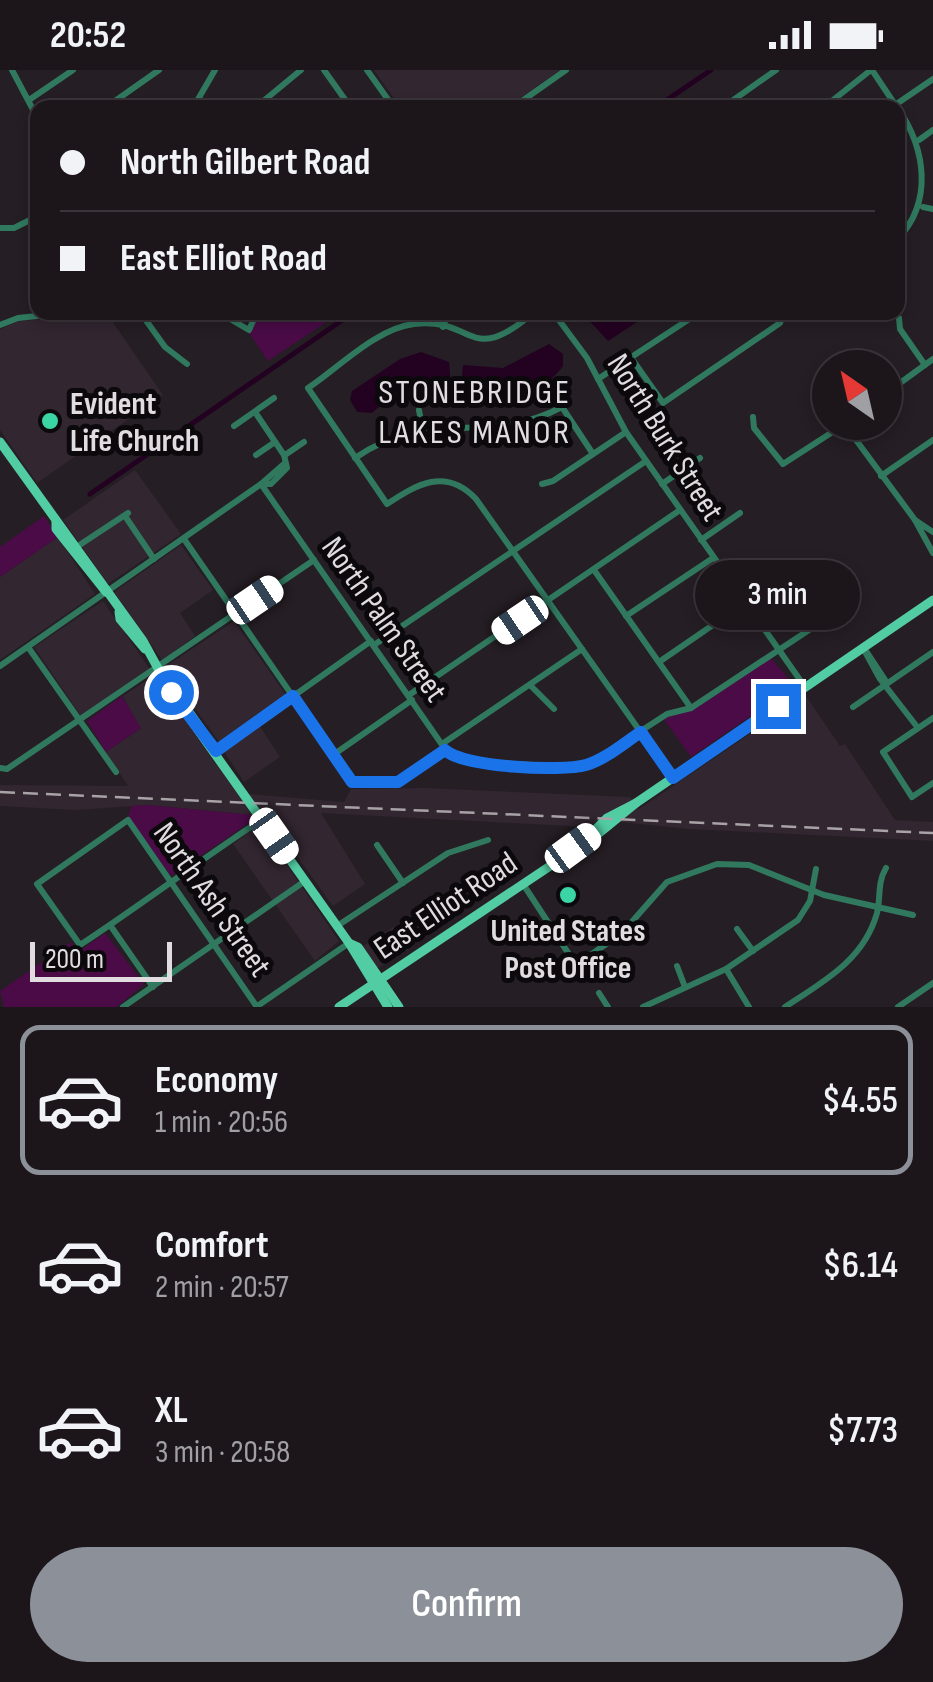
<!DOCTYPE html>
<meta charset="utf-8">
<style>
:root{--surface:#1c161b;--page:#251f24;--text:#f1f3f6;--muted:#a09fa3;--line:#3a353a;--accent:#8c9099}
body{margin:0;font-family:"Sofia Sans Condensed",sans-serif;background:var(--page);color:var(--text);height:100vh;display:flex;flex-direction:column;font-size:38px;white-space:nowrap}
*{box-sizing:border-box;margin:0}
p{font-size:32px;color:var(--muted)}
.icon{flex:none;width:55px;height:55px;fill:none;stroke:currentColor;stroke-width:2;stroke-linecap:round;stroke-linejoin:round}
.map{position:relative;height:937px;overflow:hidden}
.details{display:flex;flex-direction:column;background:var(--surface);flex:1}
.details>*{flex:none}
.guide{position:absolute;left:30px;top:30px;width:875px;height:220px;border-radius:20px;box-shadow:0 5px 15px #0003,0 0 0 2px var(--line);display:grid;align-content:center;height:220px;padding:0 30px;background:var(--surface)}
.needle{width:65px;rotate:326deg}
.controls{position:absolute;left:812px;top:280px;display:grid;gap:20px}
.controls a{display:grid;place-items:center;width:90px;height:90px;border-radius:50%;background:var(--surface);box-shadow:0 5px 15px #0003,0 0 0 2px var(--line);font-size:50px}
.scale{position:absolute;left:30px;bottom:25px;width:142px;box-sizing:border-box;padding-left:10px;border:5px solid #e0dce0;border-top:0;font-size:28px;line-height:35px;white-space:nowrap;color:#e0dce0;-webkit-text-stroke:8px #0c090c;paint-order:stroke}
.end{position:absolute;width:45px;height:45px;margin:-22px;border:12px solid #1a73e8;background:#fff;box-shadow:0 0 0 5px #fff}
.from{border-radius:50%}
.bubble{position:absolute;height:70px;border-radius:35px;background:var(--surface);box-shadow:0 5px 15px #0003,0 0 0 2px var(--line);font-size:32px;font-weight:600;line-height:70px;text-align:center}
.car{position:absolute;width:30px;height:60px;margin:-30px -15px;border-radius:12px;box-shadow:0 0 8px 2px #0007;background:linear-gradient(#fff 24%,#345 0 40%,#fff 0 76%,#345 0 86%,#fff 0)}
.guide b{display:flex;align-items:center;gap:35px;height:95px;font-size:38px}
.guide b+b{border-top:2px solid var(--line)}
.guide i{width:25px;height:25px;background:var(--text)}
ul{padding:18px 0 0;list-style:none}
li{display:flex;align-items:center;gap:30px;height:150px;margin:0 20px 15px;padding:0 10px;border:5px solid transparent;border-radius:20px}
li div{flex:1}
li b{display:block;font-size:38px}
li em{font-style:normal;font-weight:600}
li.on{border-color:var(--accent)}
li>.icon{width:90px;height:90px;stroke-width:1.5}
.button{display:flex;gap:20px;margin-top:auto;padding:20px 30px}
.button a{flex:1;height:115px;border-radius:60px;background:var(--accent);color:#fff;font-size:40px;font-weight:600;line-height:115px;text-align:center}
.status{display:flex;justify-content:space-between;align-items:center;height:70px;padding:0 50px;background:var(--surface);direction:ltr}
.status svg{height:28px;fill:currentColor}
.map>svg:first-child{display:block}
.built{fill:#322630}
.green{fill:#4a0b47}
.water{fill:#230221}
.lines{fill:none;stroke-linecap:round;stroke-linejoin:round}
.canal{stroke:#230221;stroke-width:5}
.minor{stroke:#30795f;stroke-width:6}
.major{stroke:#52cca2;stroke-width:9}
.rail{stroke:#a8a3a7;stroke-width:2.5;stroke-dasharray:15 8;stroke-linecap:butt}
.route{stroke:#1a73e8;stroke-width:12}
.poi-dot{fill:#3bd4a4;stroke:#0c090c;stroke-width:4}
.labels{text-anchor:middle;stroke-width:10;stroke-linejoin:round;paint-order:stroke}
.poi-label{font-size:32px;font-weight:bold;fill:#e0dce0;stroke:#0c090c;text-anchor:start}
.street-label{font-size:32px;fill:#e0dce0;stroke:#0c090c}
.neighbourhood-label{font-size:35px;letter-spacing:2.5px;fill:#e0dce0;stroke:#0c090c}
</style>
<div class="status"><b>20:52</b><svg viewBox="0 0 49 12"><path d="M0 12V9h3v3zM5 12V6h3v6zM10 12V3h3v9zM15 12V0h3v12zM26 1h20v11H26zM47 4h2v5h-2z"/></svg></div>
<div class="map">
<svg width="933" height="937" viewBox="0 0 933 937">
<rect width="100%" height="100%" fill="#251e24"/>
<g class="built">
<polygon points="374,0 560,0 506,38 400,37"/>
<polygon points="107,244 163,325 37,413 0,360 0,259 19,251"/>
<polygon points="135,400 181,464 108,514 63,450"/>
<polygon points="58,467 95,524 0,590 0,507"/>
<polygon points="181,475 213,520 180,543 195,566 162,590 114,522"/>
<polygon points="103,531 149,598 81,646 34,577"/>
<polygon points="234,551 286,625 220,673 165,597"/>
<polygon points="153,606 237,723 344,732 351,719 425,718 630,727 639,739 806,626 840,676 845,674 895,750 933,752 933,771 689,759 600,750 588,757 321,743 365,814 333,836 264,741 253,745 148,735 76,740 0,736 0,715 128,716 106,682 140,659 123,626"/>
<polygon points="259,655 280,687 244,712 223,680"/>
<polygon points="256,757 261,757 339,871 315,891 233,774"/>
<polygon points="407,849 419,867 413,877 378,898 361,877"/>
</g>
<g class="green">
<polygon points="260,243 340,243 268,291 249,263"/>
<polygon points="44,446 58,467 0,507 0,477"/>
<polygon points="771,588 792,613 790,619 691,687 663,648 696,638"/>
<polygon points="122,626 141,658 106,682 87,651"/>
<polygon points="148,735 253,745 255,749 171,806 128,748 131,736"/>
<polygon points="105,863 144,914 117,937 4,937 0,921 71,872 78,882"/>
</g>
<g class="water">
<polygon points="582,243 651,243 608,271"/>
<path d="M549,274l14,10v12c-20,28 -74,48 -102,21l2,-22 40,3z"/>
<polygon points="421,282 449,292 451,315 410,310 372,343 357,342 350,330 352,321 400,289"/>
</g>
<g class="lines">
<g class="canal">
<polyline points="655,38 711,0"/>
<polyline points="90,424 354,242"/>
</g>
<g class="minor">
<polyline points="12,0 38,49"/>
<polyline points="324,0 351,38"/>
<polyline points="367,0 394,38"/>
<polyline points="872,0 896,36"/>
<polyline points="29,30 73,0"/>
<polyline points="895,35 933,9"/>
<polyline points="105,38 159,0"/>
<polyline points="193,38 215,0"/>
<polyline points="255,38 301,0"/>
<polyline points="512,38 566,0"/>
<polyline points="722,38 776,0"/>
<polyline points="823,38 871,0"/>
<path d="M898,38c28,42 35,93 0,131"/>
<polyline points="919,70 933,60"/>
<polyline points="923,137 933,139"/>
<polyline points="0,158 14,158 38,146"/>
<polyline points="140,242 165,277 187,294"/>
<polyline points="218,242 249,260 257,242"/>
<path d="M534,242c-65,57 -60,4 -120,12 -37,4 -76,44 -106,64l79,116c30,-20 59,-37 89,-5l197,279"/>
<polyline points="553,242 587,288 626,362 805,617"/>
<polyline points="899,248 900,259 925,295"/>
<polyline points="0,255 18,248 75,242"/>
<polyline points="443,257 448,242"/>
<polyline points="632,289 663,333 780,253 784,242"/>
<polyline points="828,301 830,302"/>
<polyline points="598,309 700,242"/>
<polyline points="885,324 933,289"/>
<polyline points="419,340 422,357"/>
<polyline points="255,342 284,385 287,398 271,414 261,414 285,393"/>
<polyline points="753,347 754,358 783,394 848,352"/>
<polyline points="845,355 915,450"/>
<polyline points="234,356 274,328"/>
<polyline points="256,385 275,372"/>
<polyline points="285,385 304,372"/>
<path d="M355,388c78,-53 129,-10 207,-51l31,47"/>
<polyline points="881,406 933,370"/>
<polyline points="542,414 553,411 626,362"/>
<polyline points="662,414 700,388"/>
<polyline points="125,446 154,489"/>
<polyline points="933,462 915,450 933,483"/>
<polyline points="184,469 352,712 398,712 445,680"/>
<polyline points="701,470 740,443"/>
<polyline points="78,476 128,443"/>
<polyline points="594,500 691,638"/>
<polyline points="740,525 778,499"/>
<polyline points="626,546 713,488"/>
<polyline points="374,575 646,391"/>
<polyline points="28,577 116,702"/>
<polyline points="863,578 880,609 918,658"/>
<polyline points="864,578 887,613"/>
<polyline points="659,592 745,533"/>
<polyline points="0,596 261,414 445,679 467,692 578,697 590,694 667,644 691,638 818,554"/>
<polyline points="530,615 554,639"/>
<polyline points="409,625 680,440"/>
<polyline points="853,637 933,582"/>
<polyline points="933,648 883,682 912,727 933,713"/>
<polyline points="442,674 582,579"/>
<polyline points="216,681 371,571"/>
<polyline points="333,685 412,630"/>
<polyline points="0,698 7,699 314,490"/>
<polyline points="377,775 403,813"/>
<polyline points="523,814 576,895 622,863 667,812 717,794 749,795 824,825 913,845"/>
<polyline points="110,855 153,917"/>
<polyline points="337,856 448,783 488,770"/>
<polyline points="737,859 753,881"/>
<polyline points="677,896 685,917"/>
<polyline points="726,899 749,937"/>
<polyline points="599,923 608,937"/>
<polyline points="123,937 305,811"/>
<polyline points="256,937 349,873"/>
<path d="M257,937c-43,-62 -86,-125 -129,-187l-91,64 43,61c61,-40 120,-85 181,-125"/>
<polyline points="643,937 726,899 798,850 810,831 816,799"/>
<path d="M785,937c38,-25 79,-47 92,-94 4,-16 0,-30 9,-45"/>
<polyline points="898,937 933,913"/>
</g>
<g class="major">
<polyline points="0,372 143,571 171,622 349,873 388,937"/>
<polyline points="56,452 56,459 106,522"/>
<polyline points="119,542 120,549 145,579"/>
<polyline points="170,615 201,659"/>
<polyline points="590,765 607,748 636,733 933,530"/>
<polyline points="349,873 358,877 399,937"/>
<polyline points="339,937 598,764 636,733"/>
</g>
<polyline class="rail" points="0,722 933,763"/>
</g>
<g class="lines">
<path class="route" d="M171,622l45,59 77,-55 59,86h46l47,-32c17,17 116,22 141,15 20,-6 38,-22 55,-33l32,46 105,-72"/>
</g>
<g class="poi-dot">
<circle cx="50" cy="351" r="10"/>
<circle cx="568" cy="825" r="10"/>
</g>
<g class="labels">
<g class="poi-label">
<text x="70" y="344">Evident<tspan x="70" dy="37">Life Church</tspan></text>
<text x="568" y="871" text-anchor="middle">United States<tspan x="568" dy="37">Post Office</tspan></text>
</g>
<g class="street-label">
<text transform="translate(666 367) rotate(58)" y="11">North Burk Street</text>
<text transform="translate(385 549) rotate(55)" y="11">North Palm Street</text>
<text transform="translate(213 829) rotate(55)" y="11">North Ash Street</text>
<text transform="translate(445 835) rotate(-34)" y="11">East Elliot Road</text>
</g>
<g class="neighbourhood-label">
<text x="475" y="333">STONEBRIDGE<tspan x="475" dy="40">LAKES MANOR</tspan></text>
</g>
</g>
</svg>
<div class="controls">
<a><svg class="needle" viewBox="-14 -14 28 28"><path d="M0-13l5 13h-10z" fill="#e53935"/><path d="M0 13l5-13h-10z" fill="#a09fa3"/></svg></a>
</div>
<div class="scale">200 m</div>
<i class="end from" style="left:171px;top:622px"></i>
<i class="end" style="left:778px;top:636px"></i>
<div class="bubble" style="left:695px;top:490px;width:165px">3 min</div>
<i class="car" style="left:255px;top:530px;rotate:56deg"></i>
<i class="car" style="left:520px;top:550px;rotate:236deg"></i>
<i class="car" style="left:274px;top:766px;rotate:145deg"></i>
<i class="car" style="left:573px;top:778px;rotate:54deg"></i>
<div class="guide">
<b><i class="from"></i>North Gilbert Road</b>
<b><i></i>East Elliot Road</b>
</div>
</div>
<section class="details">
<ul>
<li class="on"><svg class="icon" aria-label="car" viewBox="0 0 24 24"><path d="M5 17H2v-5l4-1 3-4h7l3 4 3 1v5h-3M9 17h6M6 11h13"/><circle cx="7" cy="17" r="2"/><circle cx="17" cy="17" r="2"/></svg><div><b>Economy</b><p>1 min · 20:56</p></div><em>$4.55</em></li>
<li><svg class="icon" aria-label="car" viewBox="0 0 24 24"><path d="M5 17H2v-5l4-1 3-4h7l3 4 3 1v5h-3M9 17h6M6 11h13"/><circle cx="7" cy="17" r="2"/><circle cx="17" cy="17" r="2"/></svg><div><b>Comfort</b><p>2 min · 20:57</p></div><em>$6.14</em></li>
<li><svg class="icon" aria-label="car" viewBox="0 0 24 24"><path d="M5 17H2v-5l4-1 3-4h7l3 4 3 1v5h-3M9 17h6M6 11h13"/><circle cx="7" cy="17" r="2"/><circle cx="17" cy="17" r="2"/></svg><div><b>XL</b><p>3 min · 20:58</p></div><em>$7.73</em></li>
</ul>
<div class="button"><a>Confirm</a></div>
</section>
